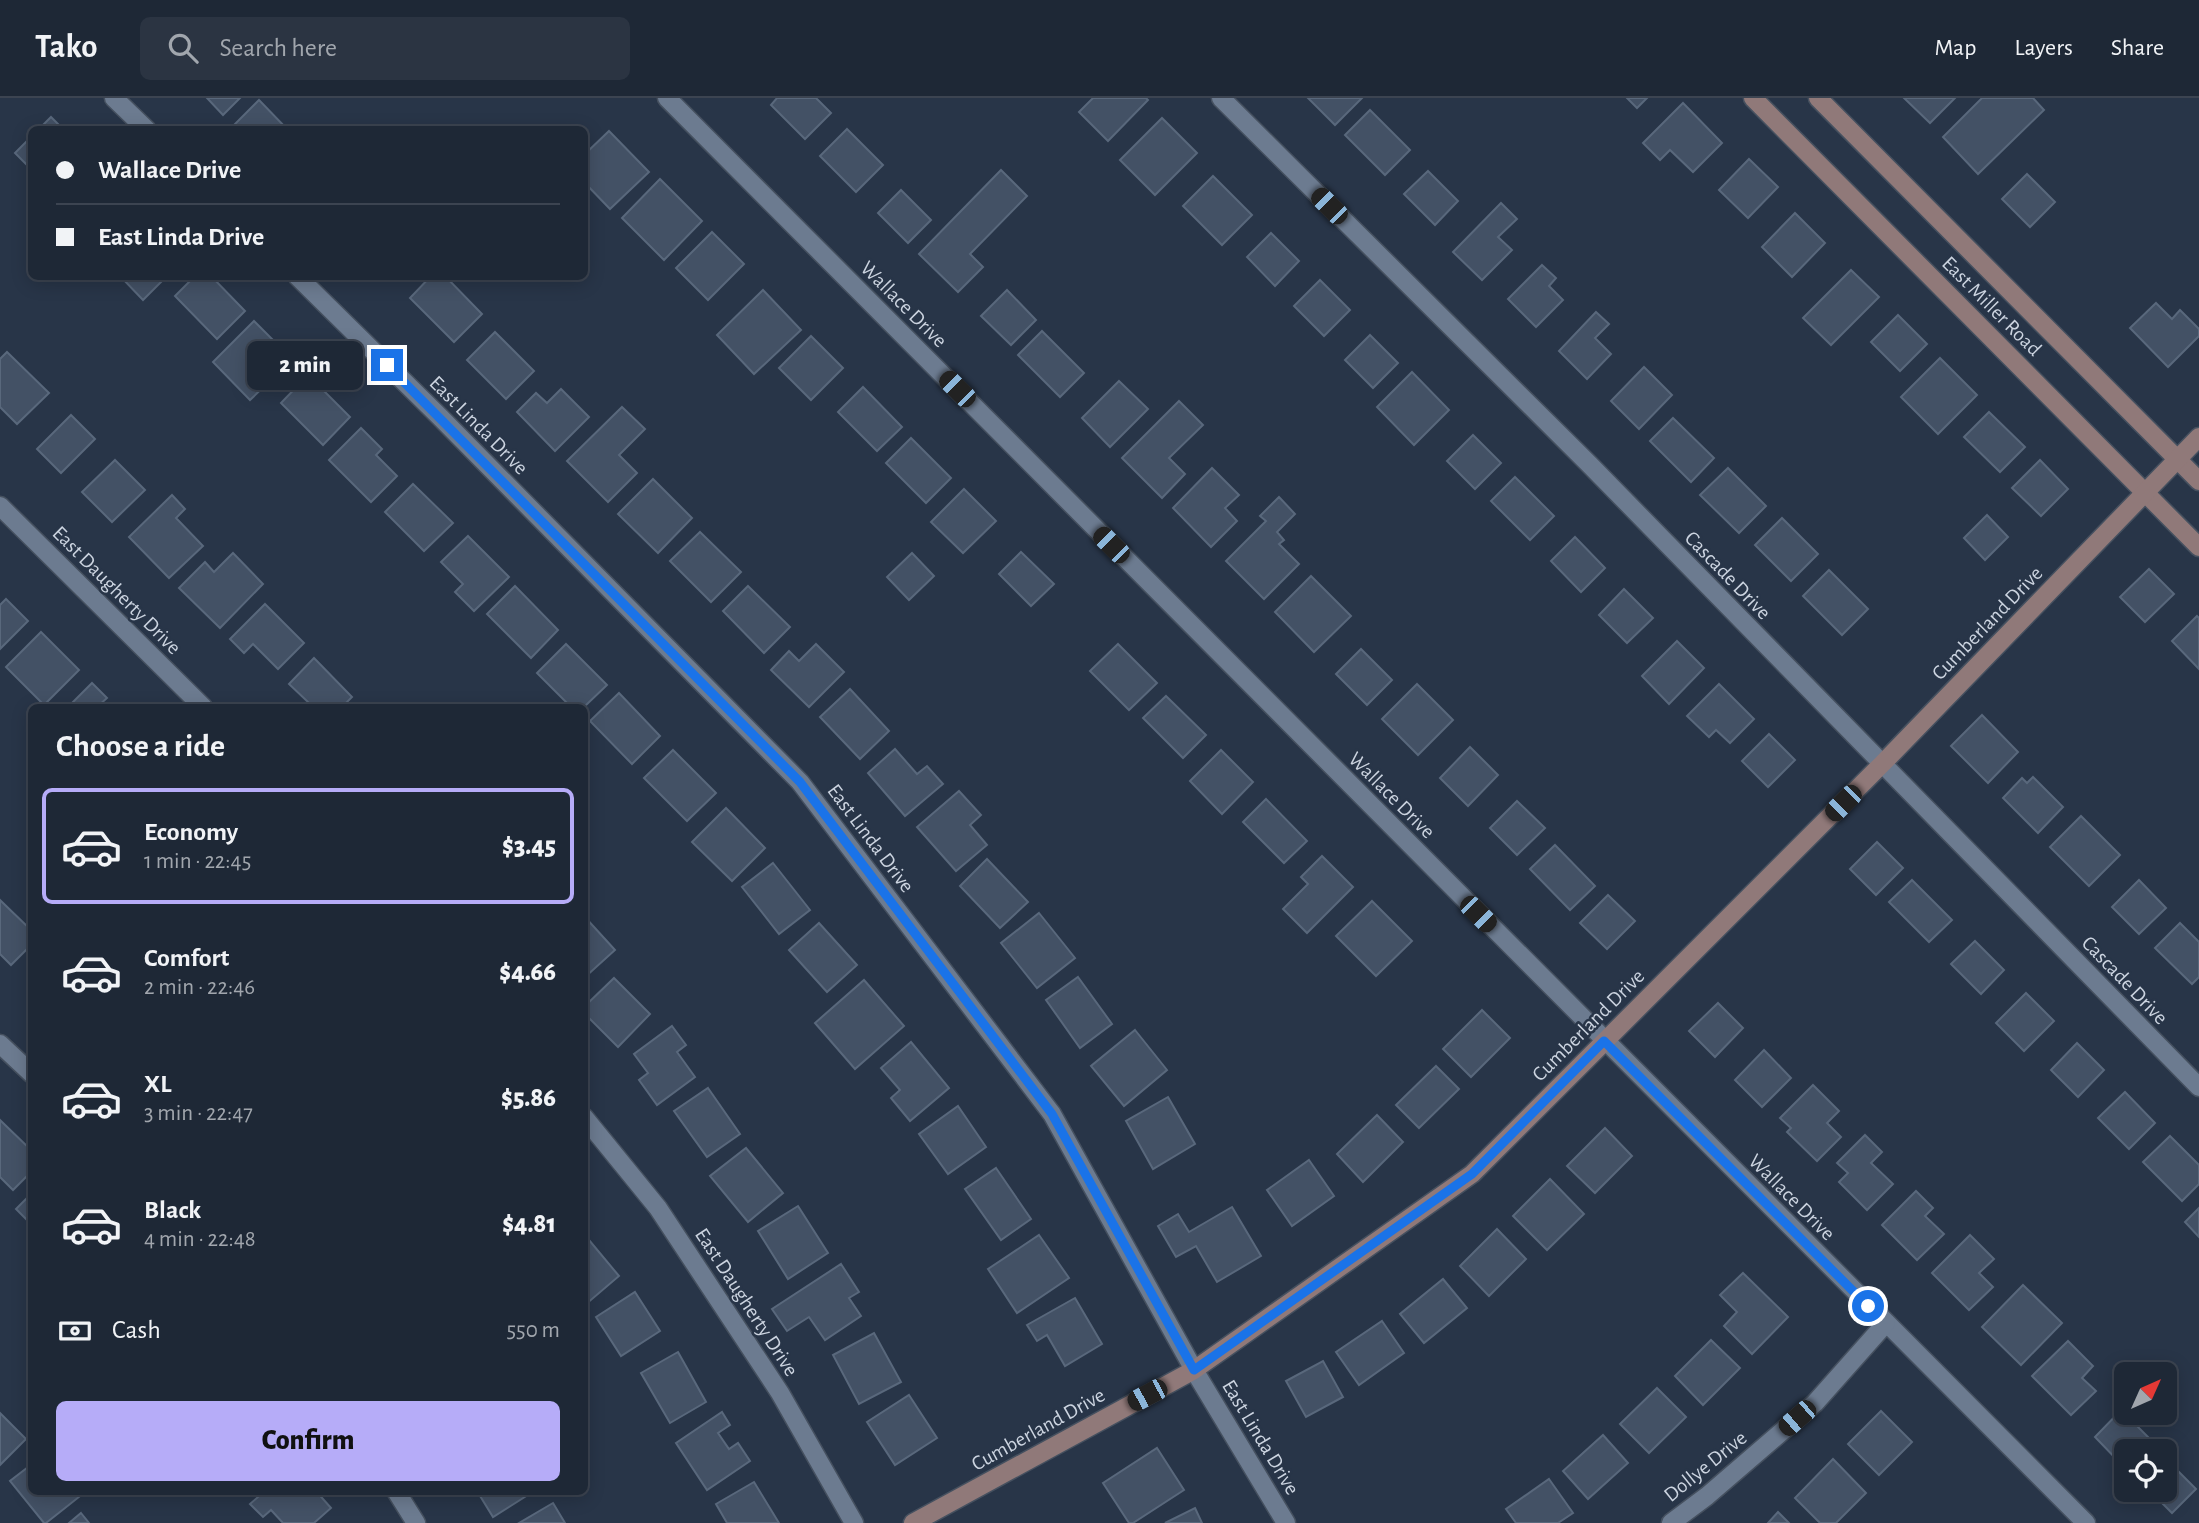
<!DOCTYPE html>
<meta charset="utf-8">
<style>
:root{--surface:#1e2836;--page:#2b3442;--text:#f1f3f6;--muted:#a1a6ad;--line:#3c4451;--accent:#b6acf8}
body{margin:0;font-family:"Alegreya Sans",sans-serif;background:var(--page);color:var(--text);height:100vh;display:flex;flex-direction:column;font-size:26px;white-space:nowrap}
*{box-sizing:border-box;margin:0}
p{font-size:23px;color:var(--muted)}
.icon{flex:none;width:38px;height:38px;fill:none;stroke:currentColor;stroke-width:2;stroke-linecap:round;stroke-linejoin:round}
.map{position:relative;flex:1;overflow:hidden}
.panel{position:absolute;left:28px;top:606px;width:560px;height:791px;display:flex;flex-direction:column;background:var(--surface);border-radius:10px;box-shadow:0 4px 18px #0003,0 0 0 2px var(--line)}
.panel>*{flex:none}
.guide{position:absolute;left:28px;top:28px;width:560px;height:154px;border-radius:10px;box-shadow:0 4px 18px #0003,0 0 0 2px var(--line);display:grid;align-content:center;height:154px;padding:0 28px;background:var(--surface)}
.needle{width:46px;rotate:45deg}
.controls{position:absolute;left:2114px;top:1264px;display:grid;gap:14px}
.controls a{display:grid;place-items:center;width:63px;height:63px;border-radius:10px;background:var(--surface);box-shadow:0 4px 18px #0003,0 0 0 2px var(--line);font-size:35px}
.end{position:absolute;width:32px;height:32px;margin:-16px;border:9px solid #1a73e8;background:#fff;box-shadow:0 0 0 4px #fff}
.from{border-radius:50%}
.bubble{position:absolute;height:49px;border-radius:10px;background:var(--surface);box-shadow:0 4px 18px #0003,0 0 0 2px var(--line);font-size:23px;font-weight:800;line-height:49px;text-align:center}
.car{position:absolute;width:21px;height:42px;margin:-21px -10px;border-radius:9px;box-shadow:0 0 5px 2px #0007;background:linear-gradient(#222 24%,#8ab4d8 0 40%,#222 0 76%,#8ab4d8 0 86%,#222 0)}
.guide b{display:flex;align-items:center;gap:24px;height:66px;font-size:26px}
.guide b+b{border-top:2px solid var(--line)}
.guide i{width:18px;height:18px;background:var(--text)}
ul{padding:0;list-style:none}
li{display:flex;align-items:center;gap:21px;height:116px;margin:0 14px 10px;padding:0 14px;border:4px solid transparent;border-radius:10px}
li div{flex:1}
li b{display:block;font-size:26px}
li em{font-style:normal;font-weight:800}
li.selected{border-color:var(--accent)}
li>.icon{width:63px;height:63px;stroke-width:1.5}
h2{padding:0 28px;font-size:32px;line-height:84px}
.pay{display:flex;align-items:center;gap:18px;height:77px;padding:0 28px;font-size:26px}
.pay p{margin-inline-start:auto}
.button{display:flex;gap:14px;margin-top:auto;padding:14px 28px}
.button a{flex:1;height:80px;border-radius:10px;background:var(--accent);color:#111;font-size:28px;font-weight:800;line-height:80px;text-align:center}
header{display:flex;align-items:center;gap:42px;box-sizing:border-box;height:98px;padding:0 35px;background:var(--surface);border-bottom:2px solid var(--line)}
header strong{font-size:33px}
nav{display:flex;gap:38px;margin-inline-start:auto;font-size:24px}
.search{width:490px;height:63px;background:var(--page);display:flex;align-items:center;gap:18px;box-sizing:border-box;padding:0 24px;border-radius:10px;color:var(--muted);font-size:26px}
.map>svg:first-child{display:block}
.building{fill:#435165;stroke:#59687c;stroke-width:2}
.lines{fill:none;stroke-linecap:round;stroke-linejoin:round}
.street-casing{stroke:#45505f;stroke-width:21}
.secondary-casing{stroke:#45505f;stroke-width:21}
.street{stroke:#6c7b90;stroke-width:18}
.secondary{stroke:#907979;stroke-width:18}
.route{stroke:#1a73e8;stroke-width:9}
.labels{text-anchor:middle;stroke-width:5;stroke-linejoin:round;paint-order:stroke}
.street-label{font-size:21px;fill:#ccd4e0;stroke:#283548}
</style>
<header>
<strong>Tako</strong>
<div class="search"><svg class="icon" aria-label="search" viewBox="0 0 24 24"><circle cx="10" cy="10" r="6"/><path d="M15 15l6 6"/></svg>Search here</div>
<nav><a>Map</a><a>Layers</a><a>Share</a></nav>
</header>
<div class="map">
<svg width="2199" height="1425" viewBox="0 0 2199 1425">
<rect width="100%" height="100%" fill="#283548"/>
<g class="building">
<polygon points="207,0 240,0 223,17"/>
<polygon points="777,0 816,0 831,15 805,41 771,7"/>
<polygon points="1093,0 1146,0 1148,2 1108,43 1079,14"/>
<polygon points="1308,0 1362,0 1335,27"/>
<polygon points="1627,0 1647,0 1637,10"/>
<polygon points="1904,0 1955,0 1930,25"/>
<polygon points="1982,0 2033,0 2044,12 1978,76 1943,39"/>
<polygon points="259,2 288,32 241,32 235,26"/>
<polygon points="1683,5 1722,45 1693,74 1670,52 1660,62 1643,45"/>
<polygon points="1370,12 1410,52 1385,77 1345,37"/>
<polygon points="51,19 64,32 38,32"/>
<polygon points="1162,20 1197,55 1155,97 1120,62"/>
<polygon points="847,31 883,67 856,94 820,58"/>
<polygon points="609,33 649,74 610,111 584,84 584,57"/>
<polygon points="32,38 32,72 15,55"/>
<polygon points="1749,61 1778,89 1748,120 1719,92"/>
<polygon points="1001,72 1027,98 970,156 983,169 958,194 919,156"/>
<polygon points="1428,73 1458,103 1435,127 1404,96"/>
<polygon points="2027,76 2055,104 2030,129 2002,101"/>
<polygon points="1213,78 1252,117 1222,147 1183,108"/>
<polygon points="660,81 702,123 664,162 622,120"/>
<polygon points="901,92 931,122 908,145 878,115"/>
<polygon points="1501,105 1517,121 1498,139 1512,152 1482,182 1453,154"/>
<polygon points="1795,115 1825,145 1792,179 1762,149"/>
<polygon points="712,134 744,166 708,202 676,170"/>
<polygon points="1271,135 1299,163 1275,188 1247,159"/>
<polygon points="1542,167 1556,180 1549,188 1563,202 1536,229 1508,201"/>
<polygon points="1851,172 1879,199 1831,247 1803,220"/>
<polygon points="120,178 167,178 143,202"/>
<polygon points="195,178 211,178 245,213 217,241 175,198"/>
<polygon points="431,178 445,178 482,216 454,244 410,200"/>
<polygon points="1320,182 1350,212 1324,238 1294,208"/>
<polygon points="763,192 801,232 754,276 717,237"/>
<polygon points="1007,192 1036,222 1011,247 981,218"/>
<polygon points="2156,205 2172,221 2180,212 2199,231 2199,238 2168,269 2130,230"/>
<polygon points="1596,214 1609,226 1595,240 1611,256 1587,281 1559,253"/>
<polygon points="1898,217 1927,246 1900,273 1871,244"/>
<polygon points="254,223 276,245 257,264 273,280 250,302 213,264"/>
<polygon points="1042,233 1084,275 1060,299 1018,257"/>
<polygon points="495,234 534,273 506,301 467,262"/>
<polygon points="1370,237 1398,265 1373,290 1345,262"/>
<polygon points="811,238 843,270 811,302 779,270"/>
<polygon points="7,254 49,295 17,326 0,309 0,261"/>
<polygon points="1940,260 1977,297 1938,336 1901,299"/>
<polygon points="1644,269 1672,297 1639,331 1611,303"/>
<polygon points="1412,274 1449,312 1414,347 1377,309"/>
<polygon points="308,277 350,319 323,347 281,305"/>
<polygon points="1119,283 1148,311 1110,349 1082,320"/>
<polygon points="863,289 902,329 877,353 838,314"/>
<polygon points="561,291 589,319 555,353 517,314 536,295 547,305"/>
<polygon points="1179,303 1203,327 1169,360 1185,376 1162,400 1122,360"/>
<polygon points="622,309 645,331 619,357 637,375 608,404 567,363"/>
<polygon points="1989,314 2025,349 2000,374 1964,339"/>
<polygon points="71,317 95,341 61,375 37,351"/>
<polygon points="1673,320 1714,360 1691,384 1650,343"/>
<polygon points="361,330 382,351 376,357 397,378 371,404 329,362"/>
<polygon points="1473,337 1501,365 1475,391 1447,363"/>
<polygon points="911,340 951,380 926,405 886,365"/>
<polygon points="115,362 145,392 112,424 82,394"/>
<polygon points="2040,362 2068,391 2041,418 2012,390"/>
<polygon points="1212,370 1239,397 1225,410 1237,423 1211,449 1173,410"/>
<polygon points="1728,370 1766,408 1739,435 1700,397"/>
<polygon points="1515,379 1554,418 1530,442 1491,403"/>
<polygon points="653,381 692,420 658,455 618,416"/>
<polygon points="413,386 453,425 424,453 385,414"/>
<polygon points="964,391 996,423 963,455 931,424"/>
<polygon points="172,397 185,411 176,420 203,448 169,480 129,439"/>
<polygon points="1279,399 1295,416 1277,434 1284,442 1279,446 1299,466 1264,501 1226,463 1266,423 1260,418"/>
<polygon points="1987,417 2008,439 1985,462 1964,440"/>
<polygon points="1782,420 1818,456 1791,483 1755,447"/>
<polygon points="700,434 741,474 711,504 670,463"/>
<polygon points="468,438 509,479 474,513 455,494 463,486 441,464"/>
<polygon points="1575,439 1605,470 1581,494 1551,463"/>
<polygon points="1021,454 1054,486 1031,508 999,476"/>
<polygon points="233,455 263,486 220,530 179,490 205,464 214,474"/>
<polygon points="912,455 934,478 909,502 887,479"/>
<polygon points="2149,471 2174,496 2145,524 2120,499"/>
<polygon points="1829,472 1868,511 1842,537 1803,498"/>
<polygon points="1311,478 1351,518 1314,554 1275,514"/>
<polygon points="515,488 558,532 531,560 487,516"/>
<polygon points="748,488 790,529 764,555 723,513"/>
<polygon points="1624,491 1653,520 1627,545 1599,517"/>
<polygon points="6,501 28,523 0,551 0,507"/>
<polygon points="265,506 304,545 278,571 253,546 244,555 230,541"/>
<polygon points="2197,518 2199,520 2199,571 2172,543"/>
<polygon points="41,534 79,572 44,607 6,569"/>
<polygon points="1677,543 1704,570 1669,606 1642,578"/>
<polygon points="566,546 607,587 584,609 571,609 537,575"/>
<polygon points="816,546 844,574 809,609 771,572 789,553 799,563"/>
<polygon points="1118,546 1157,585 1129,612 1090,573"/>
<polygon points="1361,551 1392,582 1367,607 1336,576"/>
<polygon points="314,560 352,599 342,609 303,609 308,604 289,586"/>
<polygon points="92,585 107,600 97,609 68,609"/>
<polygon points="1417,586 1453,622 1418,657 1382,621"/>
<polygon points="1719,586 1754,621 1730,645 1716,632 1709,639 1687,618"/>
<polygon points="850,591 889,633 860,661 820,619"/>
<polygon points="619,595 660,638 632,666 590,623"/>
<polygon points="1166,598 1206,637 1183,660 1143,620"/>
<polygon points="1982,617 2018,654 1988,685 1951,648"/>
<polygon points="1769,636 1795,662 1768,689 1742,663"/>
<polygon points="1470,649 1498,677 1468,708 1440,680"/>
<polygon points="895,651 917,676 927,668 943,686 905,718 868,675"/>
<polygon points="673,652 716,695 687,723 644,680"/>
<polygon points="1221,652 1253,684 1222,716 1190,683"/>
<polygon points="2033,679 2063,709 2038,735 2003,700 2022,680 2027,685"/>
<polygon points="959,693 981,717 970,727 987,747 956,773 917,729"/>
<polygon points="1266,701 1307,743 1284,765 1243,724"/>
<polygon points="1517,703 1545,730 1517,757 1490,730"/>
<polygon points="726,710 765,750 732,783 692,744"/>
<polygon points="2081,718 2120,757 2089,788 2050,749"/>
<polygon points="1877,744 1903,770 1876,797 1850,771"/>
<polygon points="1555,747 1595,788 1570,812 1530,771"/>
<polygon points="1322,758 1353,789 1307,835 1283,811 1308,786 1301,779"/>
<polygon points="987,761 1028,804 1000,830 960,788"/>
<polygon points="773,765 810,812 779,836 742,789"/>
<polygon points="1912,782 1952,822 1929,844 1889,804"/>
<polygon points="2139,782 2166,810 2139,836 2112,809"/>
<polygon points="1608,797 1635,823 1607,851 1580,825"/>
<polygon points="0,802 32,833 32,846 11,867 0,856"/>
<polygon points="1372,803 1412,843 1376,878 1336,838"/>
<polygon points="1039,815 1075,860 1037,890 1001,845"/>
<polygon points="584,818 615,852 584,880"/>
<polygon points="819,825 857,867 827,894 789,852"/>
<polygon points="2180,825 2199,844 2199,879 2192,886 2155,850"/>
<polygon points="1975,843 2004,872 1981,896 1951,866"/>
<polygon points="1078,879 1112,926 1080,950 1046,902"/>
<polygon points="614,880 650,916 618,949 584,915 584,909"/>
<polygon points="864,882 904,928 855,971 815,925"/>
<polygon points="2026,895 2054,923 2024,953 1996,925"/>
<polygon points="1718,905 1743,930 1715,959 1689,933"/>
<polygon points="1482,912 1510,940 1471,979 1443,951"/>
<polygon points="672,928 686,947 677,954 695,979 657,1007 639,982 648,975 634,956"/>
<polygon points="1135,932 1167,972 1124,1008 1091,968"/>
<polygon points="911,944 949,990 910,1023 891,1000 900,992 881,970"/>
<polygon points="2077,945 2104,972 2078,999 2051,972"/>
<polygon points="1764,952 1791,980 1762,1009 1735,982"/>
<polygon points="1436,968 1459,991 1419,1030 1396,1007"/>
<polygon points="1813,987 1839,1013 1827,1025 1841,1039 1817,1063 1787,1034 1791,1030 1780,1020"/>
<polygon points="708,990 740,1036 707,1059 674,1013"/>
<polygon points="2125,994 2155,1025 2129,1051 2098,1020"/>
<polygon points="1168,999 1195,1046 1153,1071 1126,1023"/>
<polygon points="958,1008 986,1049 948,1076 919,1036"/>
<polygon points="1377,1017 1403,1044 1363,1084 1337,1056"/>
<polygon points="0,1022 32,1053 32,1073 13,1092 0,1079"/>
<polygon points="1605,1030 1632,1058 1595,1095 1567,1068"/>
<polygon points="1865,1037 1882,1054 1871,1065 1893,1086 1867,1112 1839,1084 1848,1075 1837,1065"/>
<polygon points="2170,1038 2199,1067 2199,1086 2182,1103 2143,1064"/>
<polygon points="746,1050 783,1095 748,1124 710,1078"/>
<polygon points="1309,1062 1334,1098 1292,1128 1267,1092"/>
<polygon points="996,1070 1031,1121 1001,1142 965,1091"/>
<polygon points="1550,1081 1584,1116 1547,1152 1513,1118"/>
<polygon points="1916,1093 1933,1110 1925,1118 1944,1136 1917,1162 1882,1127"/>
<polygon points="32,1095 32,1127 16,1111"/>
<polygon points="798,1108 828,1155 788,1181 758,1133"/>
<polygon points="1232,1109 1261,1158 1217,1184 1196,1148 1176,1159 1158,1128 1178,1116 1189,1134"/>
<polygon points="2199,1110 2199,1139 2185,1124"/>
<polygon points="1497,1131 1526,1161 1489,1198 1460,1168"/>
<polygon points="584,1136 619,1178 585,1207 584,1206"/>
<polygon points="1039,1137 1069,1180 1017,1215 988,1171"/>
<polygon points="1970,1137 1994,1161 1979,1175 1993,1189 1969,1212 1932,1175"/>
<polygon points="841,1166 859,1194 849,1200 861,1218 825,1242 809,1219 787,1233 772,1211"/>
<polygon points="1743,1175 1788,1219 1752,1256 1724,1228 1737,1214 1720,1197"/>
<polygon points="1443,1181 1467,1210 1424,1245 1400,1216"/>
<polygon points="2023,1187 2062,1225 2021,1267 1982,1229"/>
<polygon points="635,1194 660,1233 621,1258 596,1219"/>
<polygon points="1075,1200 1102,1246 1065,1268 1047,1237 1037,1243 1027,1227"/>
<polygon points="1382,1223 1404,1255 1359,1287 1336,1254"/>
<polygon points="874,1235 901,1284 859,1306 833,1257"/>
<polygon points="1711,1242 1740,1270 1703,1307 1675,1278"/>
<polygon points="2068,1243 2093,1268 2082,1280 2096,1293 2071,1317 2032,1278"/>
<polygon points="678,1254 706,1304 670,1325 641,1275"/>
<polygon points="1323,1263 1343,1299 1306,1319 1286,1283"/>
<polygon points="1657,1290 1686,1319 1649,1355 1620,1326"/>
<polygon points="909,1297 937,1340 895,1367 867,1324"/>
<polygon points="2126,1307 2126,1314 2147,1316 2136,1327 2150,1341 2138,1353 2126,1353 2126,1365 2123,1368 2095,1339"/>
<polygon points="1881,1313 1912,1344 1879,1377 1848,1346"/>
<polygon points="722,1314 730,1327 718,1335 729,1351 738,1345 750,1363 707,1392 676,1345"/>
<polygon points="0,1315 26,1341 0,1367"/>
<polygon points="1603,1337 1628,1365 1588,1401 1563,1373"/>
<polygon points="1157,1350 1184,1392 1133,1425 1129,1425 1103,1385"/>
<polygon points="1833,1361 1866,1395 1836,1425 1820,1425 1795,1400"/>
<polygon points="2169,1364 2196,1391 2172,1415 2148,1391 2165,1391 2165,1368"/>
<polygon points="32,1366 32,1393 84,1395 46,1425 44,1425 10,1383"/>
<polygon points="1549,1381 1573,1415 1558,1425 1516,1425 1506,1411"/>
<polygon points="754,1384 779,1425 727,1425 716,1406"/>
<polygon points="265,1393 316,1393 331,1410 314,1425 283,1425 271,1412 263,1419 250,1406"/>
<polygon points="477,1393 526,1393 528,1397 493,1419"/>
<polygon points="553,1405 565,1425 519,1425"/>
<polygon points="1195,1410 1202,1425 1165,1425"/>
<polygon points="1778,1414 1789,1425 1768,1425"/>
<polygon points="81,1415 89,1425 69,1425"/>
</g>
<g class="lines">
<g class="street-casing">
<g id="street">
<polyline points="114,0 147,32"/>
<polyline points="667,0 2086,1425"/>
<polyline points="1221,0 1590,367 2199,989"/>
<polyline points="297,178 441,320 800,684 1052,1016 1194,1272 1286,1425"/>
<polyline points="0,408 203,609"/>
<polyline points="0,946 32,976"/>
<polyline points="584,1019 658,1110 780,1295 854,1425"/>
<polyline points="396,1393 416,1425"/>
<polyline points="1671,1425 1707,1398 1815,1305 1886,1225"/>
</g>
</g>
<g class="secondary-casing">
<g id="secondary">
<polyline points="1753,0 2199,449"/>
<polyline points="1818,0 2199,383"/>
<polyline points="913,1425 1194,1272 1472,1076 1882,666 2199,339"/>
</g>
</g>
<use href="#street" class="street"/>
<use href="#secondary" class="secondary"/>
</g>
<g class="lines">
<polyline class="route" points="387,267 800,684 1052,1016 1194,1272 1472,1076 1604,943 1868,1208"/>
</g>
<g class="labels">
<g class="street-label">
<text transform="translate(904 206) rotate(45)" y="7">Wallace Drive</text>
<text transform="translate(1992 208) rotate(45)" y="7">East Miller Road</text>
<text transform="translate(479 327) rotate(45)" y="7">East Linda Drive</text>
<text transform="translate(1728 477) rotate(46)" y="7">Cascade Drive</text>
<text transform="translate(117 492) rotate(45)" y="7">East Daugherty Drive</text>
<text transform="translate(1987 525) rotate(-46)" y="7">Cumberland Drive</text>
<text transform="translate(1392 697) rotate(45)" y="7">Wallace Drive</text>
<text transform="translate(871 740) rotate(53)" y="7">East Linda Drive</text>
<text transform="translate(2125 882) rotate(46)" y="7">Cascade Drive</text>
<text transform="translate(1588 927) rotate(-45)" y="7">Cumberland Drive</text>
<text transform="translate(1792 1099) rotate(45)" y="7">Wallace Drive</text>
<text transform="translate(747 1204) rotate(57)" y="7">East Daugherty Drive</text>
<text transform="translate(1038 1331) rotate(-29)" y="7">Cumberland Drive</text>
<text transform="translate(1261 1339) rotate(59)" y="7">East Linda Drive</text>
<text transform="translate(1705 1368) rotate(-39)" y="7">Dollye Drive</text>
</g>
</g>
</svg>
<div class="controls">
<a><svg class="needle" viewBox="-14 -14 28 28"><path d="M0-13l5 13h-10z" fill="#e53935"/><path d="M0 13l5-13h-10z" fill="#a1a6ad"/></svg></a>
<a><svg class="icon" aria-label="locate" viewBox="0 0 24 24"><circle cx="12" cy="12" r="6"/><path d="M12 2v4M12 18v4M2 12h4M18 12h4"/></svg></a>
</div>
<i class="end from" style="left:1868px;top:1208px"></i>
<i class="end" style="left:387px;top:267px"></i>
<div class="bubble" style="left:247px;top:243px;width:116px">2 min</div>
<i class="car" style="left:1329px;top:108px;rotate:315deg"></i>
<i class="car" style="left:957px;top:291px;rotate:315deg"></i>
<i class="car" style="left:1111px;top:447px;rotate:315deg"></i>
<i class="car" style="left:1843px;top:705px;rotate:225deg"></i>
<i class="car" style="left:1478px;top:816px;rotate:135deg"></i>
<i class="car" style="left:1147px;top:1297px;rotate:242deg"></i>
<i class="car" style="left:1797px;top:1320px;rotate:229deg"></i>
<div class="guide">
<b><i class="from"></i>Wallace Drive</b>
<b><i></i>East Linda Drive</b>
</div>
<section class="panel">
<h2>Choose a ride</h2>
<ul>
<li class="selected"><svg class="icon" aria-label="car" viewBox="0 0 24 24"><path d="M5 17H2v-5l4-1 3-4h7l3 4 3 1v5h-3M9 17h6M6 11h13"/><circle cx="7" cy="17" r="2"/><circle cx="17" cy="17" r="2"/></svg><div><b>Economy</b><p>1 min · 22:45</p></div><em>$3.45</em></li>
<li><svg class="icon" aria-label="car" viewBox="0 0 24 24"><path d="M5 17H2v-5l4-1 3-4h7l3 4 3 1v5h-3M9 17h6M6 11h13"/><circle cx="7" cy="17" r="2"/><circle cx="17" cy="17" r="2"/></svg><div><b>Comfort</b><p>2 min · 22:46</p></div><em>$4.66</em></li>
<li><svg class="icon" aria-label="car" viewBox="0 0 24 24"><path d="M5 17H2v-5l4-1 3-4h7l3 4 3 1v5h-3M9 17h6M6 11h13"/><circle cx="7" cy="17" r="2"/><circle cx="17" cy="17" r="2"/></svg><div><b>XL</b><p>3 min · 22:47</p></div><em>$5.86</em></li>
<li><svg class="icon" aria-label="car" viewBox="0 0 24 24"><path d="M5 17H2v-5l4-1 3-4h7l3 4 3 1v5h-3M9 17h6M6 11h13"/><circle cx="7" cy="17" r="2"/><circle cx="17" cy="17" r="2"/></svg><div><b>Black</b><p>4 min · 22:48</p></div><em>$4.81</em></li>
</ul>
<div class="pay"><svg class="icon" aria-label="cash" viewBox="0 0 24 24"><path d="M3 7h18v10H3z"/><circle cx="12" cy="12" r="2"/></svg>Cash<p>550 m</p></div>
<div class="button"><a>Confirm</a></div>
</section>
</div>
